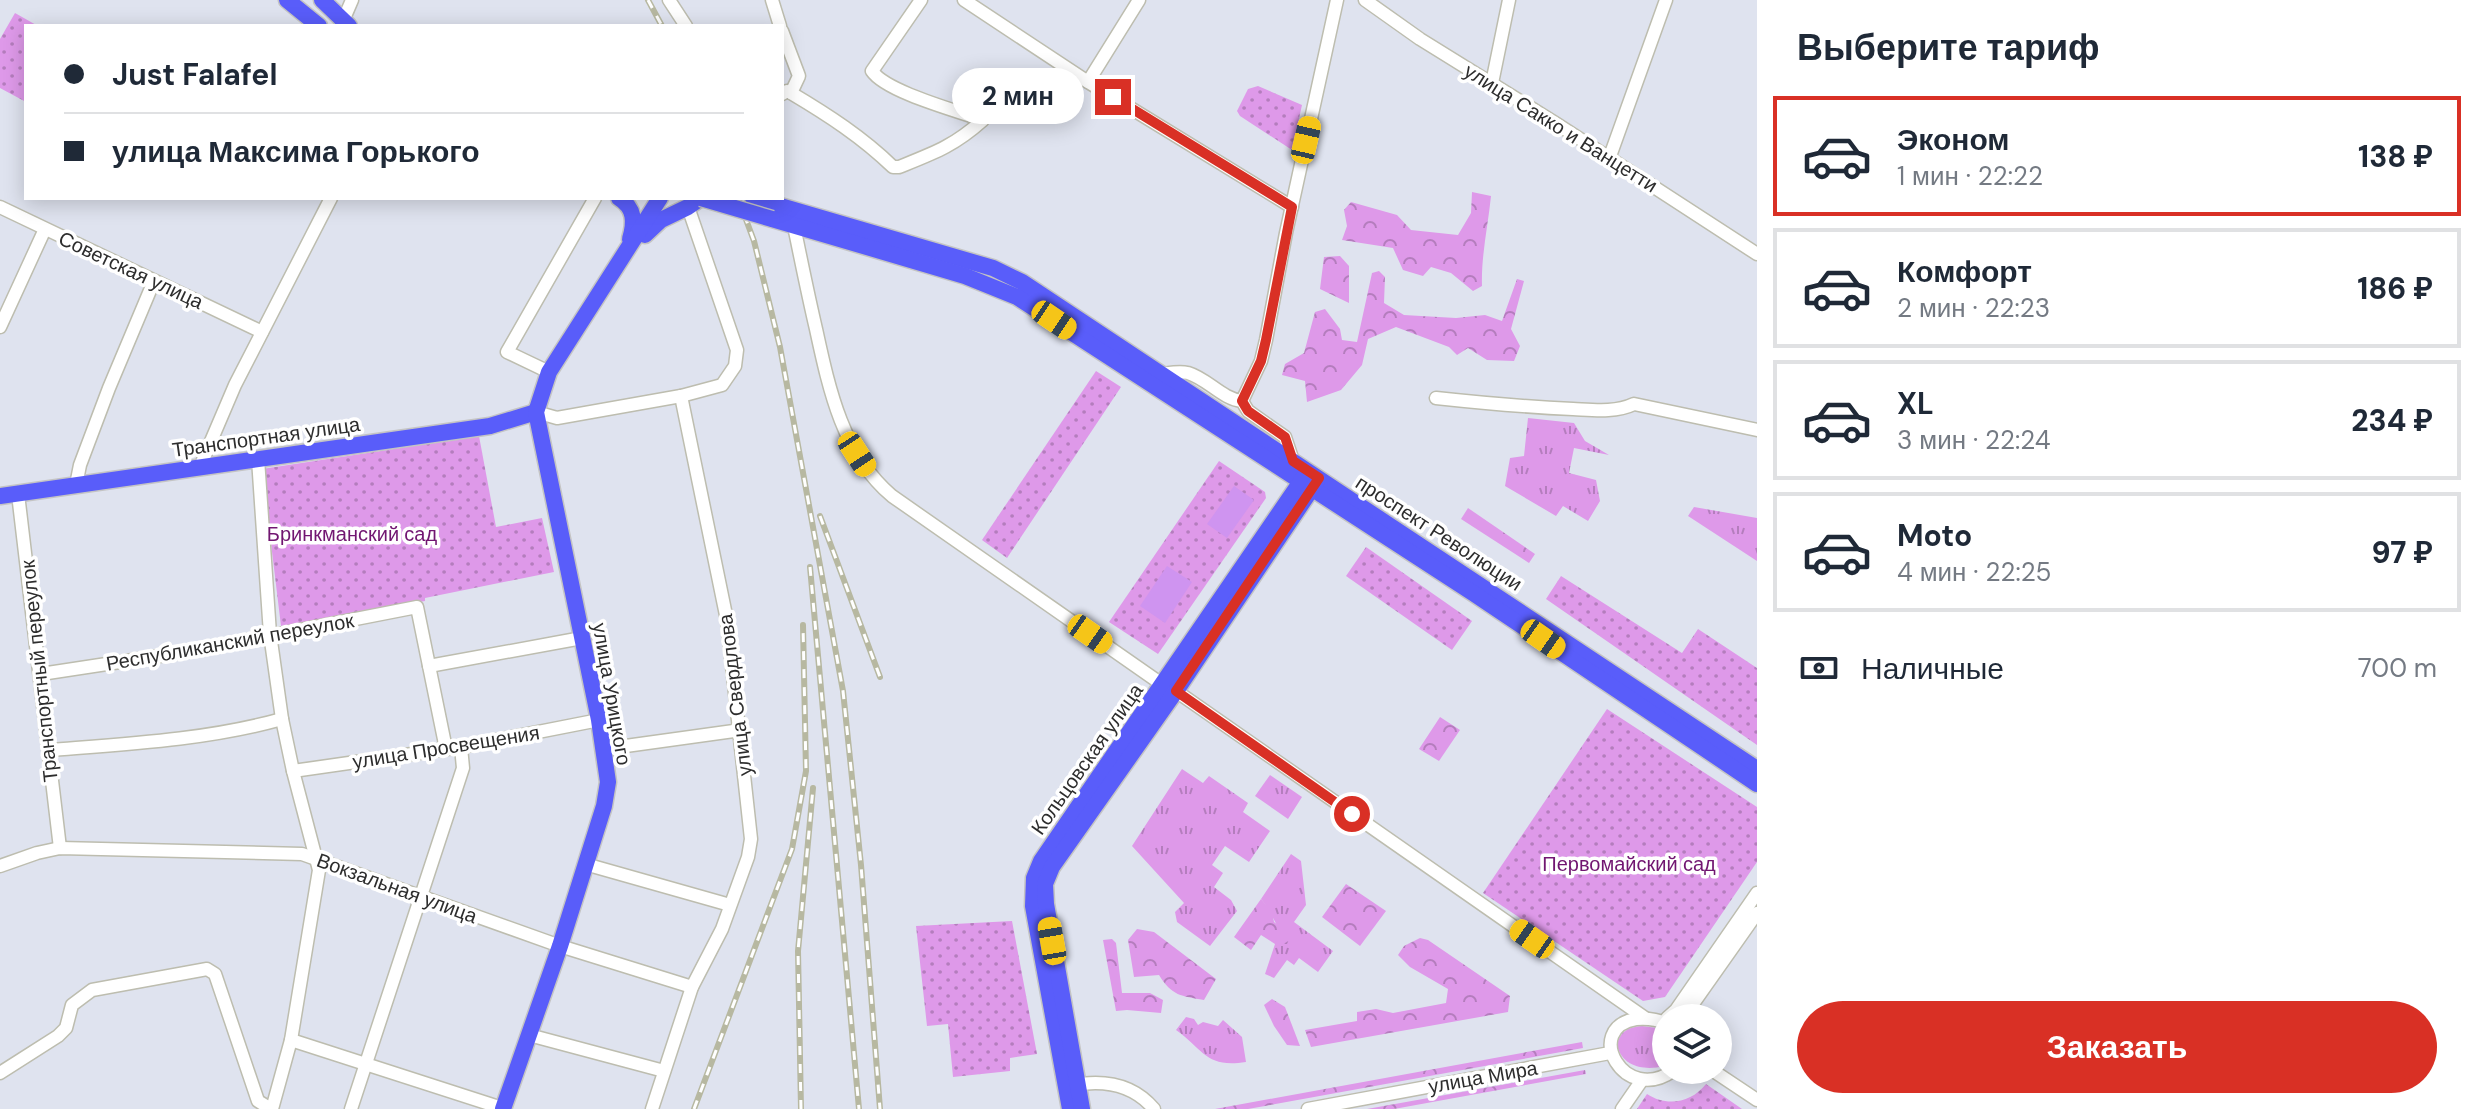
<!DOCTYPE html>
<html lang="ru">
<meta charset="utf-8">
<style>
:root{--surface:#fff;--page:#f6f6f7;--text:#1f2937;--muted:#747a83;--line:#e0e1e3;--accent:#d93025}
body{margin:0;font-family:"DM Sans",sans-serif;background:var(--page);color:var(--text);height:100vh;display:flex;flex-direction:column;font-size:30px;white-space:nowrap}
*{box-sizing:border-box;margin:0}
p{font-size:26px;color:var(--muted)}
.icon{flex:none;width:44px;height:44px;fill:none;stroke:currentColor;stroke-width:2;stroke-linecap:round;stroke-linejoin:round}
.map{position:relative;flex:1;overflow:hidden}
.details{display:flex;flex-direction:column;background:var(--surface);width:720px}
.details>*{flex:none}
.banner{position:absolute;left:24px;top:24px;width:760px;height:176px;border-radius:0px;box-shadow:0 4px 20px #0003;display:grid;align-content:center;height:176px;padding:0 40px;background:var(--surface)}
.fabs{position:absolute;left:1652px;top:1004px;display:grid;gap:16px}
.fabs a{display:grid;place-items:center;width:80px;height:80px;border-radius:50%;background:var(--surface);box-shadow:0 4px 20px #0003;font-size:40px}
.end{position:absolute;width:36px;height:36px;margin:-18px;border:10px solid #d93025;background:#fff;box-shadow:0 0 0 4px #fff}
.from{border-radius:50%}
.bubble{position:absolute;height:56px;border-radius:28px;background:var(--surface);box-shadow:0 4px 20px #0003;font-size:26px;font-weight:800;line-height:56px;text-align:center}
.car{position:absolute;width:24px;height:48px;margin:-24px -12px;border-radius:10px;box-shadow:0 0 6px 2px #0007;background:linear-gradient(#f5c518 24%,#345 0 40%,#f5c518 0 76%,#345 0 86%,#f5c518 0)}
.banner b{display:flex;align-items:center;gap:28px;height:76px;font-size:30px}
.banner b+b{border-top:2px solid var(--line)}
.banner i{width:20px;height:20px;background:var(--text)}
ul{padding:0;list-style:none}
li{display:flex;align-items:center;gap:24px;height:120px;margin:0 16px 12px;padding:0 24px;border:4px solid var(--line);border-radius:0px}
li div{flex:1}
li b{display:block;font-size:30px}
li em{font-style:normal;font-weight:800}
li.on{border-color:var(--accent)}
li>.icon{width:72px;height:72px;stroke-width:1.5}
h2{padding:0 40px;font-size:36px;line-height:96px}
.pay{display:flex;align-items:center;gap:20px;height:88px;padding:0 40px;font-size:30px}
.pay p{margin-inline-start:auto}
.action{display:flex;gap:16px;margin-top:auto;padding:16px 40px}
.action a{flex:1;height:92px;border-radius:48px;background:var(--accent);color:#fff;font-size:32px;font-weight:800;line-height:92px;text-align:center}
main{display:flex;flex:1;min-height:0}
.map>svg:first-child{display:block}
.grass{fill:url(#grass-tufts)}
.forest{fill:url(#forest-crowns)}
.park{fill:url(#park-dots)}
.pitch{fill:#cf94f0}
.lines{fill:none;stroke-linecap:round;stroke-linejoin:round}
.minor-casing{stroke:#bdbdaf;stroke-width:15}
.major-casing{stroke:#c4c4c4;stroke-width:19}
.minor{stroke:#fff;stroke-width:12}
.major{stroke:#595dfa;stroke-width:16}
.rail-casing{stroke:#b7b8a1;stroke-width:6}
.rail{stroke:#fff;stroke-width:3;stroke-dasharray:9;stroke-linecap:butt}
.major-bridge-casing{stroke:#c4c4c4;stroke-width:19;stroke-linecap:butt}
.major-bridge{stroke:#595dfa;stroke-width:16}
.route{stroke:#d93025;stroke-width:10}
.labels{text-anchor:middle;stroke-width:7;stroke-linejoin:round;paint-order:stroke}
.street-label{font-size:20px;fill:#2d2d2d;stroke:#fff}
.park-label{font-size:20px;fill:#711671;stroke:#fff}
</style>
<main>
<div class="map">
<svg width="1757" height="1109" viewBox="0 0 1757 1109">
<defs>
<pattern id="grass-tufts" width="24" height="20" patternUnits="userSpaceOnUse" patternTransform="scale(2)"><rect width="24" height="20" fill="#de99e9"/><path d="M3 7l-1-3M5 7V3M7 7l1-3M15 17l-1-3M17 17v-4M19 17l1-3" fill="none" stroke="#b47dbd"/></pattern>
<pattern id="forest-crowns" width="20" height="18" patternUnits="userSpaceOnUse" patternTransform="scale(2)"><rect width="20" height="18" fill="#de99e9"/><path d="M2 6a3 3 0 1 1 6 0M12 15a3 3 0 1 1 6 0" fill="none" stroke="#b47dbd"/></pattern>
<pattern id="park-dots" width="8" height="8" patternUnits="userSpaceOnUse" patternTransform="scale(2)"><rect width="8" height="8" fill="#de99e9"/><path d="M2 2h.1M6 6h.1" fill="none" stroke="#b47dbd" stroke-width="1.8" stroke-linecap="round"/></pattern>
</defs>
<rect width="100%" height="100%" fill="#dfe3ef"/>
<g class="grass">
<polygon points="1528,418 1574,423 1585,441 1609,455 1574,448 1569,473 1596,480 1600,501 1588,521 1563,506 1556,516 1505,486 1510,458 1524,456"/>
<polygon points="1694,507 1757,518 1757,561 1688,516"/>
<polygon points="1182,769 1203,783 1209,776 1248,803 1243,812 1270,831 1249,862 1225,846 1212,865 1223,873 1214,887 1231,900 1237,911 1210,946 1177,922 1175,912 1184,903 1132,846"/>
<polygon points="1270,775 1302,797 1288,819 1255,796"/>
<path d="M1291,854l10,7 5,44 -12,17 39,29 -15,21 -19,-14 -5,7 -7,-5 -13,18 -9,-4 10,-30h12c-9,-15 -15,-31 -26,-45z"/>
<path d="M1186,1017l8,2 4,6 5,-3 15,4 5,-6 19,17 4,25c-40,6 -41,-11 -70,-32z"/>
<path d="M1642,1026l15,2 9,6 -2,32c-19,5 -42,1 -47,-21 3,-14 12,-18 25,-19z"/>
</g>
<g class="forest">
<path d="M1472,192l19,4c-3,30 -10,60 -9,90l-9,5 -22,-18 -20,-6 -8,9 -20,-6 -10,-22 -51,-8 5,-14 -3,-16 7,-8 46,13 14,15 47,5 13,-22z"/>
<polygon points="1340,256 1349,266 1349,303 1320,289 1324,257"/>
<polygon points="1379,271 1385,277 1384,303 1404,315 1456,318 1485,315 1502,321 1517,279 1524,281 1511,329 1520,346 1514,361 1487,360 1468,348 1457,355 1449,347 1396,327 1368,339 1362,365 1341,390 1307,402 1305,381 1282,375 1285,364 1304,353 1315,312 1325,309 1340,329 1342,340 1357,342 1372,273"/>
<polygon points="1468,508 1535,554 1529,563 1461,519"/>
<polygon points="1440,717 1460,730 1439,761 1419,749"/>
<polygon points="1346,884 1386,911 1360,946 1322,917"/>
<polygon points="1261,899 1272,912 1274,922 1291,935 1287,944 1275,944 1261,935 1251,950 1234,937"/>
<path d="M1137,929l17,3 62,47 -12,21c-23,-4 -32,-4 -45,-25l-25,2 -6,-37z"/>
<polygon points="1420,938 1428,940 1510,996 1508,1012 1311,1047 1305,1030 1357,1021 1357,1012 1376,1009 1393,1013 1446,1003 1448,989 1410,967 1398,955 1404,946"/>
<polygon points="1112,939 1116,943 1122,993 1150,993 1163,1000 1161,1013 1127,1010 1116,1011 1103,940"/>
<polygon points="1272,999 1285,1007 1300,1046 1287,1045 1274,1026 1264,1005"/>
<polygon points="1582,1042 1583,1048 1248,1109 1215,1109"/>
<polygon points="1585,1070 1586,1074 1394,1109 1367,1109"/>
</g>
<g class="park">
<polygon points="15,13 38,26 26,26 26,102 0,88 0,39"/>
<polygon points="1258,86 1302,105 1292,150 1240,116 1237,111 1248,89"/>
<polygon points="1096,371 1121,387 1007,558 982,540"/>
<polygon points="479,436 496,527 542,518 554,572 425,598 425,601 281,626 262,469"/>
<polygon points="1219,461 1265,492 1266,498 1158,654 1109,622"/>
<polygon points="1366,547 1472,621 1452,650 1346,576"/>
<polygon points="1561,576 1682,653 1698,629 1757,668 1757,745 1546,599"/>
<polygon points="1607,709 1757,807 1757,862 1665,997 1643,1001 1483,893"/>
<polygon points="1012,921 1037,1054 1010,1058 1010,1071 953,1077 948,1024 927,1026 916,926"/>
<path d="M1706,1084l36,25h-105l10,-15c20,13 44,9 59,-10z"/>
</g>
<g class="pitch">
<polygon points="1234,486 1254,500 1227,538 1207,524"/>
<polygon points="1167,566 1192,582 1165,623 1140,606"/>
</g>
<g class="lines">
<g class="minor-casing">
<g id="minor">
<polyline points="669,0 686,26"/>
<polyline points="772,0 780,26"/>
<polyline points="964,0 1088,82 1292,207"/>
<polyline points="1365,0 1420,39 1557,124 1757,254"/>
<polyline points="343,21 352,0"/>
<polyline points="782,31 799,76 791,93"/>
<polyline points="1088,82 1139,0"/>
<polyline points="1492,83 1509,0"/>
<path d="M782,94l5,-3 4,2c37,22 71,44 102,74h6c35,-14 55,-21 84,-47 -25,-9 -97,-28 -111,-49l49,-71"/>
<polyline points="1609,159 1666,0"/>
<polyline points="0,207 262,332"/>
<path d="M794,226c7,34 14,69 22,103 13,60 27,126 76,167l271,189"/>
<polyline points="0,327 45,229"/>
<polyline points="549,372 507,352 595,198"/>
<path d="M1161,374c9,-1 18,-3 27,-1 20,6 34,26 54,28l6,10 37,26 8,24"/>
<path d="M1436,398c46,5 91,9 137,11 20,1 42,4 61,-5l123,26"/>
<polyline points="1242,401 1261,361 1266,340 1286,233 1337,0"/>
<polyline points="536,412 557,418 681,396 722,385 735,366 737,350 688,207"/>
<polyline points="258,459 270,634 282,719 293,771 319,870 291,1040 272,1109"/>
<polyline points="200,467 235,385 331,198"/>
<polyline points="76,485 80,465 109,388 154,281"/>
<polyline points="18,494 60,848"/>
<polyline points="429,666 582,638"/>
<polyline points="41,674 192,651 417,607 446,749"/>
<polyline points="1176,691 1645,1018"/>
<polyline points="604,749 741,730"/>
<path d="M49,750c77,-6 158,-10 233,-31"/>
<polyline points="293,771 461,747 599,720"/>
<polyline points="585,864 730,905"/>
<polyline points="0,866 37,853 60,848 302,854 560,946 692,987"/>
<polyline points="1667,1018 1676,1010 1757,893"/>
<polyline points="1683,1018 1757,913"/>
<path d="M1666,1023c-10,-4 -19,-5 -30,-4 -54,9 -12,88 38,51"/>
<polyline points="529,1035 664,1071"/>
<polyline points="291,1040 505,1109"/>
<polyline points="1712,1070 1757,1100"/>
<polyline points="0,1073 58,1036 66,1028 72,1005 92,990 207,969 215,974 258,1101 271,1109"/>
<path d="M1069,1086c33,-7 63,-3 85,23"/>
<polyline points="351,1109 463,768 461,747"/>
<polyline points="652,1109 692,987 722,929 748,857 751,839 727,620 681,396"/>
<polyline points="1308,1109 1610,1053"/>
<polyline points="1622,1109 1642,1080"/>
</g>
</g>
<g class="major-casing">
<g id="major">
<polyline points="287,0 319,26"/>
<polyline points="322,0 349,26"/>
<path d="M619,198c16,10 16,24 11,41"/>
<polyline points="753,198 993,268 1022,282 1757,769"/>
<polyline points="772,219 965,276 1017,297 1473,593 1757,784"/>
<polyline points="645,235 661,220 688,207 701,198"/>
<polyline points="0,496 490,426 536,412"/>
<polyline points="503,1109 560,946 604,806 608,782 599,720 536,412 549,372 660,198"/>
<polyline points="1070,1109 1033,906 1034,878 1041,861 1306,474"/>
<polyline points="1082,1109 1046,904 1045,884 1052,867 1176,691 1317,481"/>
</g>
</g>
<use href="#minor" class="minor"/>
<use href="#major" class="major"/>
<g class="rail-casing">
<g id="rail">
<polyline points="648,0 662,26"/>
<polyline points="738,198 754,241 780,347 843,691 861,865 880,1109"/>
<polyline points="820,516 880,677"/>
<polyline points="810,567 859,1109"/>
<polyline points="694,1109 792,849 806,771 803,625"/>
<polyline points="801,1109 798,951 813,788"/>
</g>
</g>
<use href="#rail" class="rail"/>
<g class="major-bridge-casing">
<polyline id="major-bridge" points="701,198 772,219"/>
</g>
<use href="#major-bridge" class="major-bridge"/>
</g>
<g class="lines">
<polyline class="route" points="1113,97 1292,207 1266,340 1261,361 1242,401 1248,411 1285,437 1293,461 1319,478 1176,691 1352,814"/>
</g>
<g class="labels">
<g class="street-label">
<text transform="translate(1561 128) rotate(32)" y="7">улица Сакко и Ванцетти</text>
<text transform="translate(131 270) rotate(25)" y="7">Советская улица</text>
<text transform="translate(266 437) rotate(-8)" y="7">Транспортная улица</text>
<text transform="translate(1439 533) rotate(33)" y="7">проспект Революции</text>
<text transform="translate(230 642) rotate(-10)" y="7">Республиканский переулок</text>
<text transform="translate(39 671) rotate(-96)" y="7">Транспортный переулок</text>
<text transform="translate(612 694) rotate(80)" y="7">улица Урицкого</text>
<text transform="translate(735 695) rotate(-97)" y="7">улица Свердлова</text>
<text transform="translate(446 747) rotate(-9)" y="7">улица Просвещения</text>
<text transform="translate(1087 759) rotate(-55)" y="7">Кольцовская улица</text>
<text transform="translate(397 888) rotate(20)" y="7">Вокзальная улица</text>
<text transform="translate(1483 1077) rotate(-10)" y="7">улица Мира</text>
</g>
<g class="park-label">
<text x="352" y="541">Бринкманский сад</text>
<text x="1629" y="871">Первомайский сад</text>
</g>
</g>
</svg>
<div class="fabs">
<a><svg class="icon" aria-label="layers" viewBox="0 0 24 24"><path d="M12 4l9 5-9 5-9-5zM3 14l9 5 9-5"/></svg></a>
</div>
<i class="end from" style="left:1352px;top:814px"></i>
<i class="end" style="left:1113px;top:97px"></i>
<div class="bubble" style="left:952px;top:68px;width:132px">2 мин</div>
<i class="car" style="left:1306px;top:140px;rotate:13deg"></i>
<i class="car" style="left:1054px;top:320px;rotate:124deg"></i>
<i class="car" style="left:857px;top:454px;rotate:147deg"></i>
<i class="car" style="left:1090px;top:634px;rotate:125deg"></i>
<i class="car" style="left:1543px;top:639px;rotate:125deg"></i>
<i class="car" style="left:1532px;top:939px;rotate:305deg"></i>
<i class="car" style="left:1052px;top:941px;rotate:350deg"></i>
<div class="banner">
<b><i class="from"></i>Just Falafel</b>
<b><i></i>улица Максима Горького</b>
</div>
</div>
<section class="details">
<h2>Выберите тариф</h2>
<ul>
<li class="on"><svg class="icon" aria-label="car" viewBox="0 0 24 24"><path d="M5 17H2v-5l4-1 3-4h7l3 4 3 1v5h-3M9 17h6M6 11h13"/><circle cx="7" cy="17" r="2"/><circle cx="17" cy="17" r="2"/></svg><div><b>Эконом</b><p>1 мин · 22:22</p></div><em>138 ₽</em></li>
<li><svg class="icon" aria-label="car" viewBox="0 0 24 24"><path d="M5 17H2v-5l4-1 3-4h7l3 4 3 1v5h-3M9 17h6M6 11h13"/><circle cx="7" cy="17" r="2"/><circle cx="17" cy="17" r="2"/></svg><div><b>Комфорт</b><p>2 мин · 22:23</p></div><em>186 ₽</em></li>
<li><svg class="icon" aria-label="car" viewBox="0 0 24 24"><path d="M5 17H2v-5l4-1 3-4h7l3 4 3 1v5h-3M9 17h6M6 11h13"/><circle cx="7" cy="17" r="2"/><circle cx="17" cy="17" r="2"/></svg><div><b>XL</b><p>3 мин · 22:24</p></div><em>234 ₽</em></li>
<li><svg class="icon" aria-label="car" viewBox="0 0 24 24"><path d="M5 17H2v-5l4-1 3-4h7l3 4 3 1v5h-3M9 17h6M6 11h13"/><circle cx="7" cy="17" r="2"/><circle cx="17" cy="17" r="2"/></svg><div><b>Moto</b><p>4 мин · 22:25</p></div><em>97 ₽</em></li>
</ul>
<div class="pay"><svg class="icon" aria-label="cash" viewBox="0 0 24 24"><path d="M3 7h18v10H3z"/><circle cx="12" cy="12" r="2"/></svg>Наличные<p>700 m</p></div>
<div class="action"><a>Заказать</a></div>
</section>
</main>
